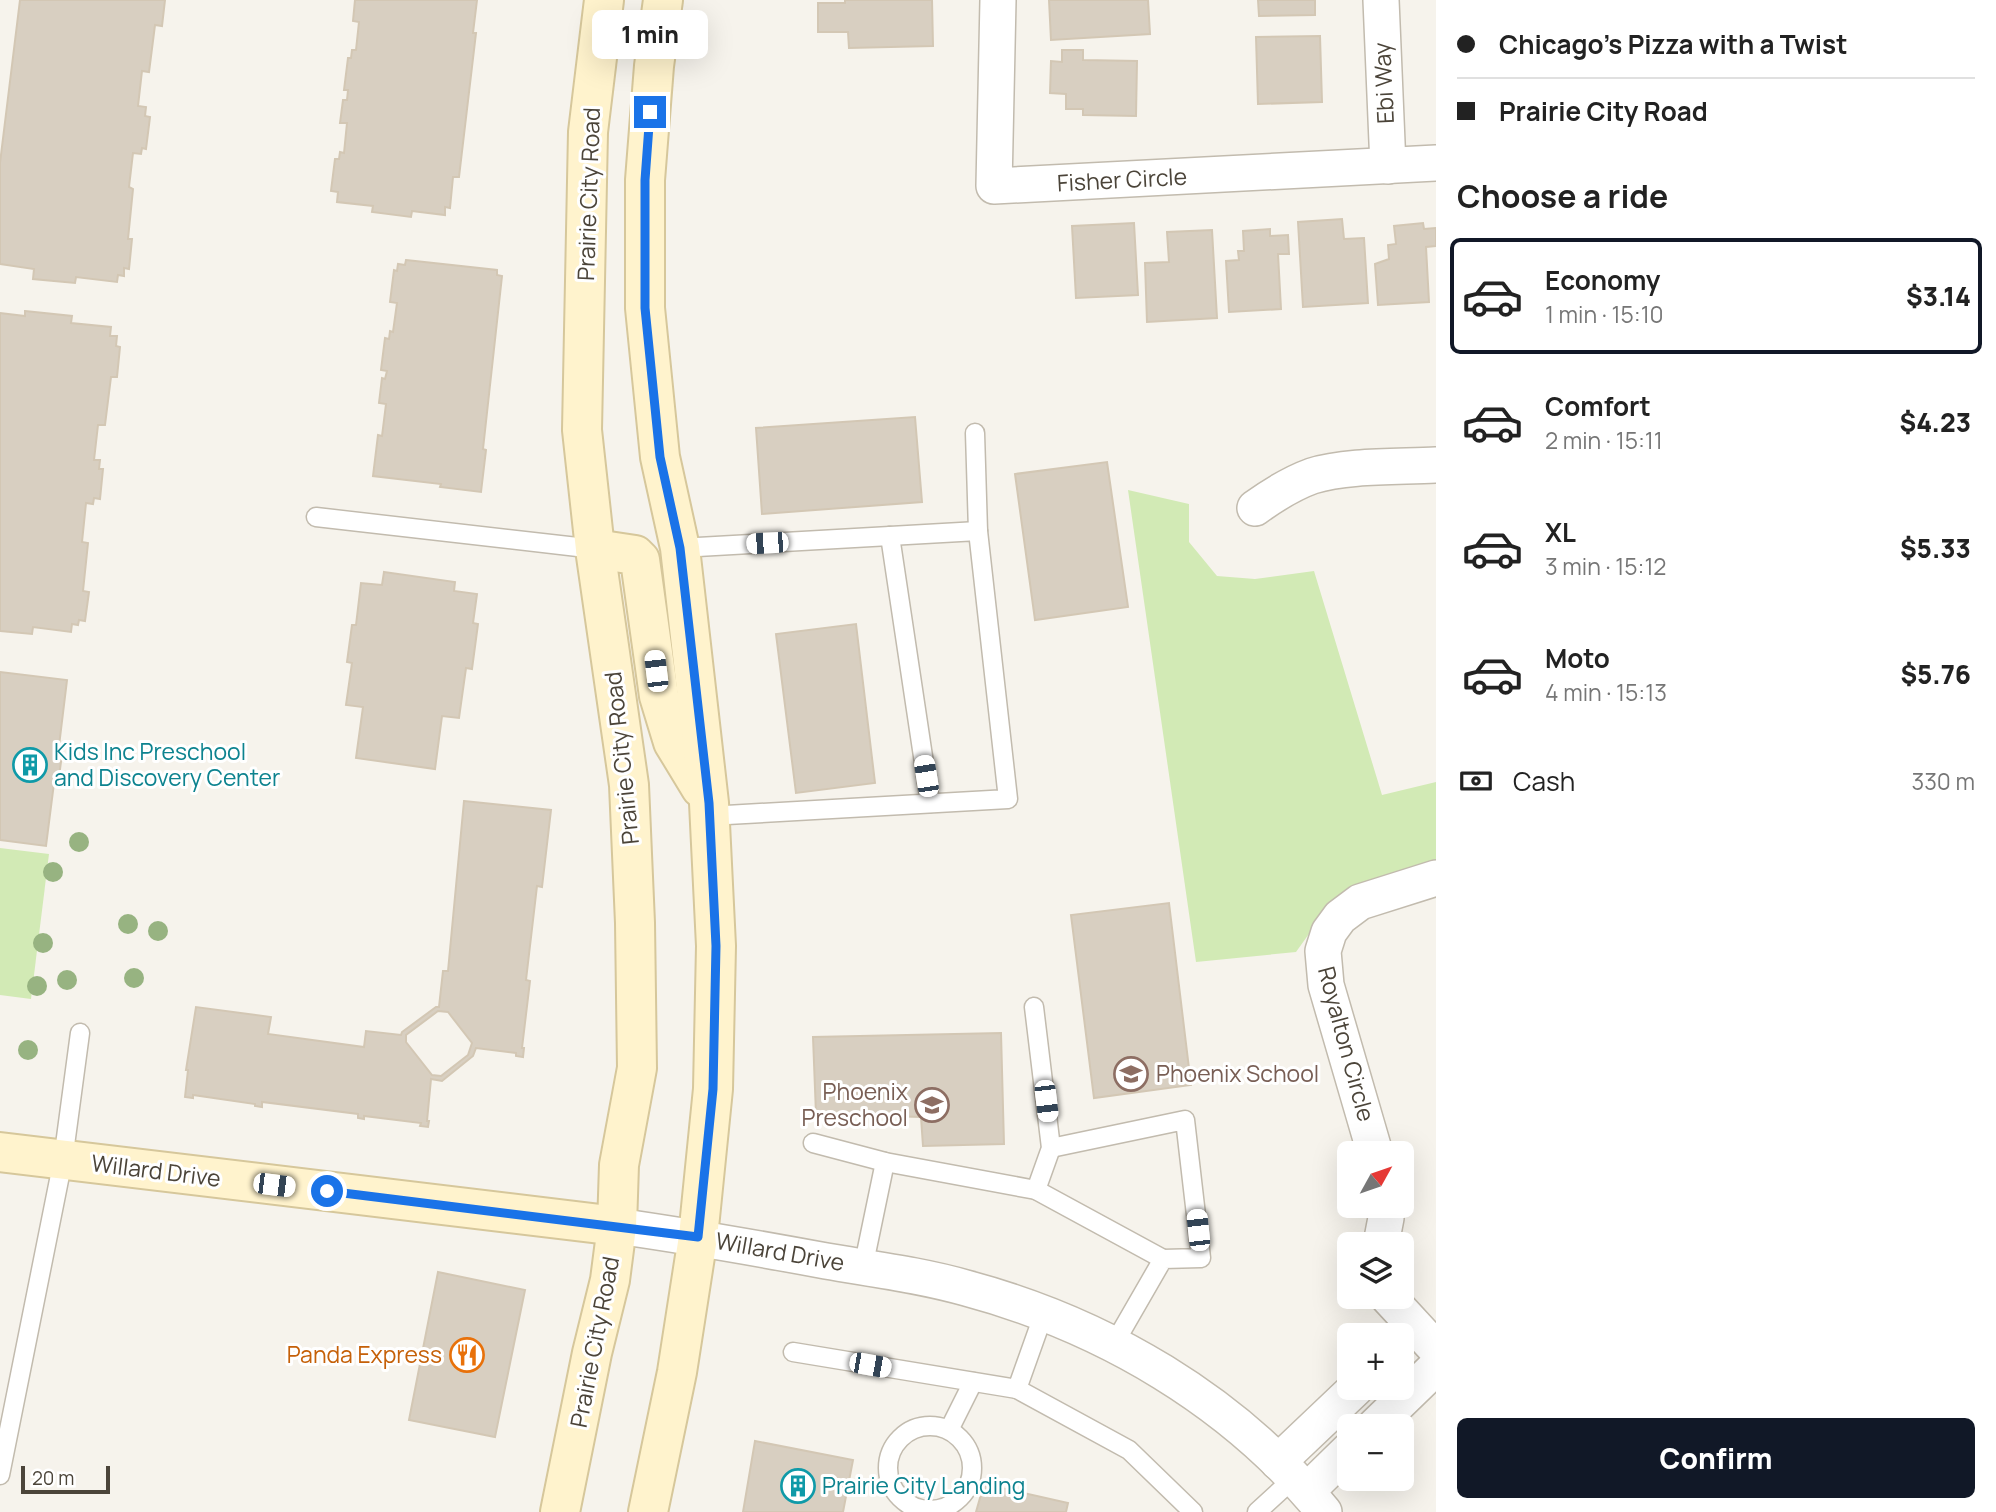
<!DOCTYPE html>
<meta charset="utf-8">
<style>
:root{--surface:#fff;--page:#f2f2f2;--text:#222;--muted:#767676;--line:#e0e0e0;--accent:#111827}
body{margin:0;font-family:Manrope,sans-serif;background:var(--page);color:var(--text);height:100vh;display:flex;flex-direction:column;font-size:26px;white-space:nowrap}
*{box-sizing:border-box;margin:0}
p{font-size:23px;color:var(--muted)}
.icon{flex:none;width:38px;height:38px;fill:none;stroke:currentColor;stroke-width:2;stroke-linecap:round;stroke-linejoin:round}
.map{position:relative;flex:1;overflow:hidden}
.side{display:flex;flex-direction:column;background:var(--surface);width:560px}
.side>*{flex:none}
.banner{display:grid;align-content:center;height:154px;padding:0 21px;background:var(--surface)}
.needle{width:46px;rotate:50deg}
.buttons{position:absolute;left:1337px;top:1141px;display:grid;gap:14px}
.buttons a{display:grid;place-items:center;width:77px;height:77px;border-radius:10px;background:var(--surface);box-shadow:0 7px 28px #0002;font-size:35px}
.scale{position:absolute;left:21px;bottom:18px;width:89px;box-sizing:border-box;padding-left:7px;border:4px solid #4b4439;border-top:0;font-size:19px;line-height:24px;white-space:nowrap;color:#4b4439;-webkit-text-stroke:5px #fff;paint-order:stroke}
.end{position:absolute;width:32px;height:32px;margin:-16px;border:9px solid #1a73e8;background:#fff;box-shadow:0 0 0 4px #fff}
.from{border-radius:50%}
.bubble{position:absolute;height:49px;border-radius:10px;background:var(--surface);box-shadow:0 7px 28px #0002;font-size:23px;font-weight:800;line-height:49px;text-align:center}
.car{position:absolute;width:21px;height:42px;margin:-21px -10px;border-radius:9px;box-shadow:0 0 5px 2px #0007;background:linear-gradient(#fff 24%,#345 0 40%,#fff 0 76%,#345 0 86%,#fff 0)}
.banner b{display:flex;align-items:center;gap:24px;height:66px;font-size:26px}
.banner b+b{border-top:2px solid var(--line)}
.banner i{width:18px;height:18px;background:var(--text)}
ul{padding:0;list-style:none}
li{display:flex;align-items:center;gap:21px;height:116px;margin:0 14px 10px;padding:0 7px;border:4px solid transparent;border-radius:10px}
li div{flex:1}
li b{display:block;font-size:26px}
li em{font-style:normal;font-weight:800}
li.current{border-color:var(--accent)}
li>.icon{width:63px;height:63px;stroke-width:1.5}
h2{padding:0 21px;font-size:32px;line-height:84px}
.pay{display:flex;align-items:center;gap:18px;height:77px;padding:0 21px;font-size:26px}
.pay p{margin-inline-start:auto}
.cta{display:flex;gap:14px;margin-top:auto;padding:14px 21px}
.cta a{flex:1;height:80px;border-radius:10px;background:var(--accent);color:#fff;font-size:28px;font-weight:800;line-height:80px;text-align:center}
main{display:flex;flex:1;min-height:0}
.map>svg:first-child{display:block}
.green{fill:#d2eab5}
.building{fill:#d8cfc1;stroke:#d3c7b4;stroke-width:2;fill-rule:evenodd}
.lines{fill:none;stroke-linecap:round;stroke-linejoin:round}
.lane-casing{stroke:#c2bbae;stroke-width:21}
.street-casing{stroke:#c2bbae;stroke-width:38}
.secondary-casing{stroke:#d6c79b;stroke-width:42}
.lane{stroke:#fff;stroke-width:18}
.street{stroke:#fff;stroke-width:35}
.secondary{stroke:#fff3cd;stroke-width:38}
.tree{fill:#97b381}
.route{stroke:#1a73e8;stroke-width:9}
.labels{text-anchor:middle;stroke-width:6;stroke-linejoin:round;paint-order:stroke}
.street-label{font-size:23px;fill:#4b4439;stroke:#fff}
.culture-label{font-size:23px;fill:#0d838f;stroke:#fff;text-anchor:start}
.education-label{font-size:23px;fill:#785e54;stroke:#fff;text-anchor:start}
.food-label{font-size:23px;fill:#c56008;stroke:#fff;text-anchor:end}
</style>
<main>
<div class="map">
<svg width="1436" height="1512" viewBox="0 0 1436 1512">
<rect width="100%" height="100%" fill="#f6f3ec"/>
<g class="green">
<polygon points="1128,490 1189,504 1189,542 1217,576 1255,579 1314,571 1382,795 1436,782 1436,871 1316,924 1296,952 1196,962"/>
<polygon points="0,848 49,854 31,999 0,995"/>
</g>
<g class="building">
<polygon points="20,0 165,0 162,26 155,25 149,72 142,71 138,106 146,107 145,116 150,117 146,149 142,148 141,154 133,153 129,187 133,189 128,239 132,239 129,269 124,268 124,276 118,275 117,282 76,277 75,283 33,279 34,269 0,264 0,163"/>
<polygon points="355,0 477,0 473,33 476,33 459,177 453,177 450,208 445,207 445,215 412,211 411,217 372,212 373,206 337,202 338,192 331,191 335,159 339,159 340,152 344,153 347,123 340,123 343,100 347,100 348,90 344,90 348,58 351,58 352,50 356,50 359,22 353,21"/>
<polygon points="845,0 932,0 933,46 849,48 848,32 818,32 818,3 845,3"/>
<polygon points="1049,0 1148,0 1150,34 1051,40"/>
<polygon points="1258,0 1315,0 1315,15 1259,16"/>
<polygon points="1320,36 1322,102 1258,104 1256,37"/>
<polygon points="1062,50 1083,50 1083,60 1137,61 1136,116 1083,115 1083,109 1066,109 1066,94 1050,93 1051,61 1062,62"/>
<polygon points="1342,219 1344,239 1364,238 1368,303 1303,307 1298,222"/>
<polygon points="1134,223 1138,295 1076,298 1072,226"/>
<polygon points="1423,223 1424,229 1436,228 1436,246 1426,247 1429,302 1378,305 1375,264 1389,259 1388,245 1396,244 1394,226"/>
<polygon points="1270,229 1270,236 1288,235 1289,254 1278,254 1281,309 1229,312 1226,261 1239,260 1238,251 1244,251 1243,231"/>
<polygon points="1212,230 1217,318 1147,322 1145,263 1169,262 1167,232"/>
<polygon points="406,260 497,270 497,275 502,276 483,449 486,450 481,492 440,487 441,484 373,476 378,435 382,436 386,404 379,403 382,378 385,379 387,371 381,370 385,338 389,339 390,331 393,332 397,303 390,302 394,270 397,271 398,264 405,265"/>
<polygon points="25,311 72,316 71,323 111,327 110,336 117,336 116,346 120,347 117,377 111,377 105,425 98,425 94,460 100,460 99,469 103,469 100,499 94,498 93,504 86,503 82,542 88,543 83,591 89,592 85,621 79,620 78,625 72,624 71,632 33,627 32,634 0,631 0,313 25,316"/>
<polygon points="915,417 922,502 762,514 756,428"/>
<polygon points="1107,462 1128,607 1035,620 1015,474"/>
<polygon points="384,572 455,582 454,591 477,594 473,623 478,624 472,669 466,668 459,718 442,716 435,769 356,758 363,707 346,705 352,663 347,662 352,625 356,625 361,583 382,585"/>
<polygon points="856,624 875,783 796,793 776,634"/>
<polygon points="0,672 67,680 59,746 63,747 58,784 54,783 46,846 0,840"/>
<path d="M464,801l87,9 -9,77 -5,-1 -11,94 4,1 -8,67h2l-1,9 -7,-1v-3l-40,-5 -3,8 -31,25 -11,-2 -4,42h2l-1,6 -8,-1 1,-3 -57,-7v3l-6,-1v-4l-96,-12v5l-7,-1v-2l-62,-9v3l-8,-1 3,-27h-2l10,-63 75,10 -3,17 96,13 2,-16 35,4 1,-3 34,-25h3l4,-36h5zM438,1011l10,1 24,31 -4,12 -27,21 -9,-1 -26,-33v-7z"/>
<polygon points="1169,903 1191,1085 1094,1098 1071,915"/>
<polygon points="1001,1033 1004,1144 923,1146 921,1117 816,1114 813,1037"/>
<polygon points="438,1272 525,1290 495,1437 409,1420"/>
<polygon points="755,1441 853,1460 843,1512 743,1512"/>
<polygon points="984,1484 1068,1503 1066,1512 976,1512"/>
</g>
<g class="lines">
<g class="lane-casing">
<g id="lane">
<polyline points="975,433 978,531"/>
<polyline points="316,517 595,549"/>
<polyline points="890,536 930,803"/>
<polyline points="680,548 978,531 1008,799 709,816"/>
<polyline points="1034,1007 1051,1148 1036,1190"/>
<polyline points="813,1143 885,1162 1036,1190 1163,1259"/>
<polyline points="1051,1148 1185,1120 1201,1258 1163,1259 1114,1344"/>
<polyline points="863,1268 885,1162"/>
<polyline points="793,1352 1017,1389 1044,1313"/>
<polyline points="1017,1389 1129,1450 1193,1512"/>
<circle cx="930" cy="1468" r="42"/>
<polyline points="949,1430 973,1382"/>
<polyline points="0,1475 63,1160 80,1033"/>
<polyline points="1257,1512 1294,1478"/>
</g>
</g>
<g class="street-casing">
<g id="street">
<polyline points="998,0 994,186 1436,163"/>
<polyline points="1381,0 1388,166"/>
<path d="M1255,508c18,-13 35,-24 57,-32 34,-11 87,-9 124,-11"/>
<polyline points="1375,1153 1326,985 1323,951 1329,932 1340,917 1360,902 1436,878"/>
<path d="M617,1226c70,10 139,22 209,35 46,8 95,14 140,27 138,37 268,113 358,224"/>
<polyline points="1381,1244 1386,1218 1386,1206"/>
<polyline points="1388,1297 1436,1349"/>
<polyline points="1375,1426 1436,1367"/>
<polyline points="1278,1462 1356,1388"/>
<polyline points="1307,1491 1349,1450"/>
</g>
</g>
<g class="secondary-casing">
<g id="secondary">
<polyline points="595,549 635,555 640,560 659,696 673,742 701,788"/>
<polyline points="0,1152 617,1226"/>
<polyline points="560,1512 592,1353 610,1280 617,1226 619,1165 637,1068 635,923 629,785 595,549 582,430 588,132 604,0"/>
<polyline points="648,1512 677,1372 698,1237 713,1089 716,946 709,803 680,548 660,457 645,308 645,180 654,66 663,0"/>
</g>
</g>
<use href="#lane" class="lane"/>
<use href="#street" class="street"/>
<use href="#secondary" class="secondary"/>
</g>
<g class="tree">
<circle cx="79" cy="842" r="10"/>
<circle cx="53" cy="872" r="10"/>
<circle cx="128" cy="924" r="10"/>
<circle cx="158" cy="931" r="10"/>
<circle cx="43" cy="943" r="10"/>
<circle cx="134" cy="978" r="10"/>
<circle cx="67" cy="980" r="10"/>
<circle cx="37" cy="986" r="10"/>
<circle cx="28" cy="1050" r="10"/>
</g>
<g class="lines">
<polyline class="route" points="327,1191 698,1237 713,1089 716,946 709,803 680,548 660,457 645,308 645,180 650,112"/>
</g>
<defs>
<g id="building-ring" transform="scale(1.75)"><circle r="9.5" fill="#fff" stroke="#0f9aa8" stroke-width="1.5"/><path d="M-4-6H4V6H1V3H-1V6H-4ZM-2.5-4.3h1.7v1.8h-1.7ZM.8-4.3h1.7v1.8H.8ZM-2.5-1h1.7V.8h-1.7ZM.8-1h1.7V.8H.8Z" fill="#0f9aa8"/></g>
<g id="school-ring" transform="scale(1.75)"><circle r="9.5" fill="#fff" stroke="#8d6e63" stroke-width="1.5"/><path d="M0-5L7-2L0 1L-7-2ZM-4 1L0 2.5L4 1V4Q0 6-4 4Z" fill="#8d6e63"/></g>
<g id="restaurant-ring" transform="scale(1.75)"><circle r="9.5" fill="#fff" stroke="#e8710a" stroke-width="1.5"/><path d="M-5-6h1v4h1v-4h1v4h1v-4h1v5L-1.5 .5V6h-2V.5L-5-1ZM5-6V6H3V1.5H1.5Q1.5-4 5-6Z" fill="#e8710a"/></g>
</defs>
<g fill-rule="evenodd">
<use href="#building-ring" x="30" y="765"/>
<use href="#school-ring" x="1131" y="1074"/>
<use href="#school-ring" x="932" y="1105"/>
<use href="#restaurant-ring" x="467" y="1355"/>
<use href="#building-ring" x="798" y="1486"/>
</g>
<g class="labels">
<g class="street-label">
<text transform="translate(1384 83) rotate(-93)" y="8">Ebi Way</text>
<text transform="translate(1122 180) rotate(-3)" y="8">Fisher Circle</text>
<text transform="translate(589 194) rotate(-88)" y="8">Prairie City Road</text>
<text transform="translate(622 758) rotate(-96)" y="8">Prairie City Road</text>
<text transform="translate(1346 1044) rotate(75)" y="8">Royalton Circle</text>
<text transform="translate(156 1171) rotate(7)" y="8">Willard Drive</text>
<text transform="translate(780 1252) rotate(10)" y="8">Willard Drive</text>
<text transform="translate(595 1342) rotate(-79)" y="8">Prairie City Road</text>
</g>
<g class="culture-label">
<text x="54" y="760">Kids Inc Preschool<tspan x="54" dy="26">and Discovery Center</tspan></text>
<text x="822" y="1494">Prairie City Landing</text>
</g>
<g class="education-label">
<text x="1156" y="1082">Phoenix School</text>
<text x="908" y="1100" text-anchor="end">Phoenix<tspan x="908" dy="26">Preschool</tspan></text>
</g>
<g class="food-label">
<text x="442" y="1363">Panda Express</text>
</g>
</g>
</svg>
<div class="buttons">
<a><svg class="needle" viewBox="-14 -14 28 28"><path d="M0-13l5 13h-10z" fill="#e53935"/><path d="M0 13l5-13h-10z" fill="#767676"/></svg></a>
<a><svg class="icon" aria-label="layers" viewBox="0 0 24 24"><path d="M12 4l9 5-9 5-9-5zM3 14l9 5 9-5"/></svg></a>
<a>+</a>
<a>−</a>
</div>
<div class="scale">20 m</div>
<i class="end from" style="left:327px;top:1191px"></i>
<i class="end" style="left:650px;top:112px"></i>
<div class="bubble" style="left:592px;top:10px;width:116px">1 min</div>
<i class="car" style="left:767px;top:543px;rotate:267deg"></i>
<i class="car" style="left:656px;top:671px;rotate:353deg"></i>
<i class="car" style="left:926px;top:776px;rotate:351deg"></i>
<i class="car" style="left:1046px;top:1101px;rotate:173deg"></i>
<i class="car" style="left:274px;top:1185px;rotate:97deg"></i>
<i class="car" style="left:1198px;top:1230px;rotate:354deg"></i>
<i class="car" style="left:870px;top:1365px;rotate:100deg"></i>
</div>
<section class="side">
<div class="banner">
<b><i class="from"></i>Chicago's Pizza with a Twist</b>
<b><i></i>Prairie City Road</b>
</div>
<h2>Choose a ride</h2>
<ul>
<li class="current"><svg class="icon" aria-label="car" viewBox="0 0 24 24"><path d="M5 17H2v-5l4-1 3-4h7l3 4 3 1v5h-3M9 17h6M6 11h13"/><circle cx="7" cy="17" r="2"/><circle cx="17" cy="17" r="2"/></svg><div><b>Economy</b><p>1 min · 15:10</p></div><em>$3.14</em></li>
<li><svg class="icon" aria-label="car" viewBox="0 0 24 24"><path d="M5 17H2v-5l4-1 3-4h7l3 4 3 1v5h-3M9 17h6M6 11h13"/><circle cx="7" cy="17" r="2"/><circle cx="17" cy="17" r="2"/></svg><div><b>Comfort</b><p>2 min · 15:11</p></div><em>$4.23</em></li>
<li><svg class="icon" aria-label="car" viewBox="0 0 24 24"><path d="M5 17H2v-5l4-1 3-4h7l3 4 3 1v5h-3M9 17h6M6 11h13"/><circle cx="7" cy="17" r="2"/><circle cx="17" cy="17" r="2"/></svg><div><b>XL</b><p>3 min · 15:12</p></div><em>$5.33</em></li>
<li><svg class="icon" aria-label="car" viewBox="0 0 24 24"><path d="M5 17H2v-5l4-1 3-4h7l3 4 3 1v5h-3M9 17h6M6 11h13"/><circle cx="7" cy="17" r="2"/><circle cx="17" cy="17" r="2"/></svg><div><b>Moto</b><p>4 min · 15:13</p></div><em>$5.76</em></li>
</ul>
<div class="pay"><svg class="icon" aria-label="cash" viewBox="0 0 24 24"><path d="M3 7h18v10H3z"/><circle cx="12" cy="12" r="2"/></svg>Cash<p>330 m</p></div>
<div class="cta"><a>Confirm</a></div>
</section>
</main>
